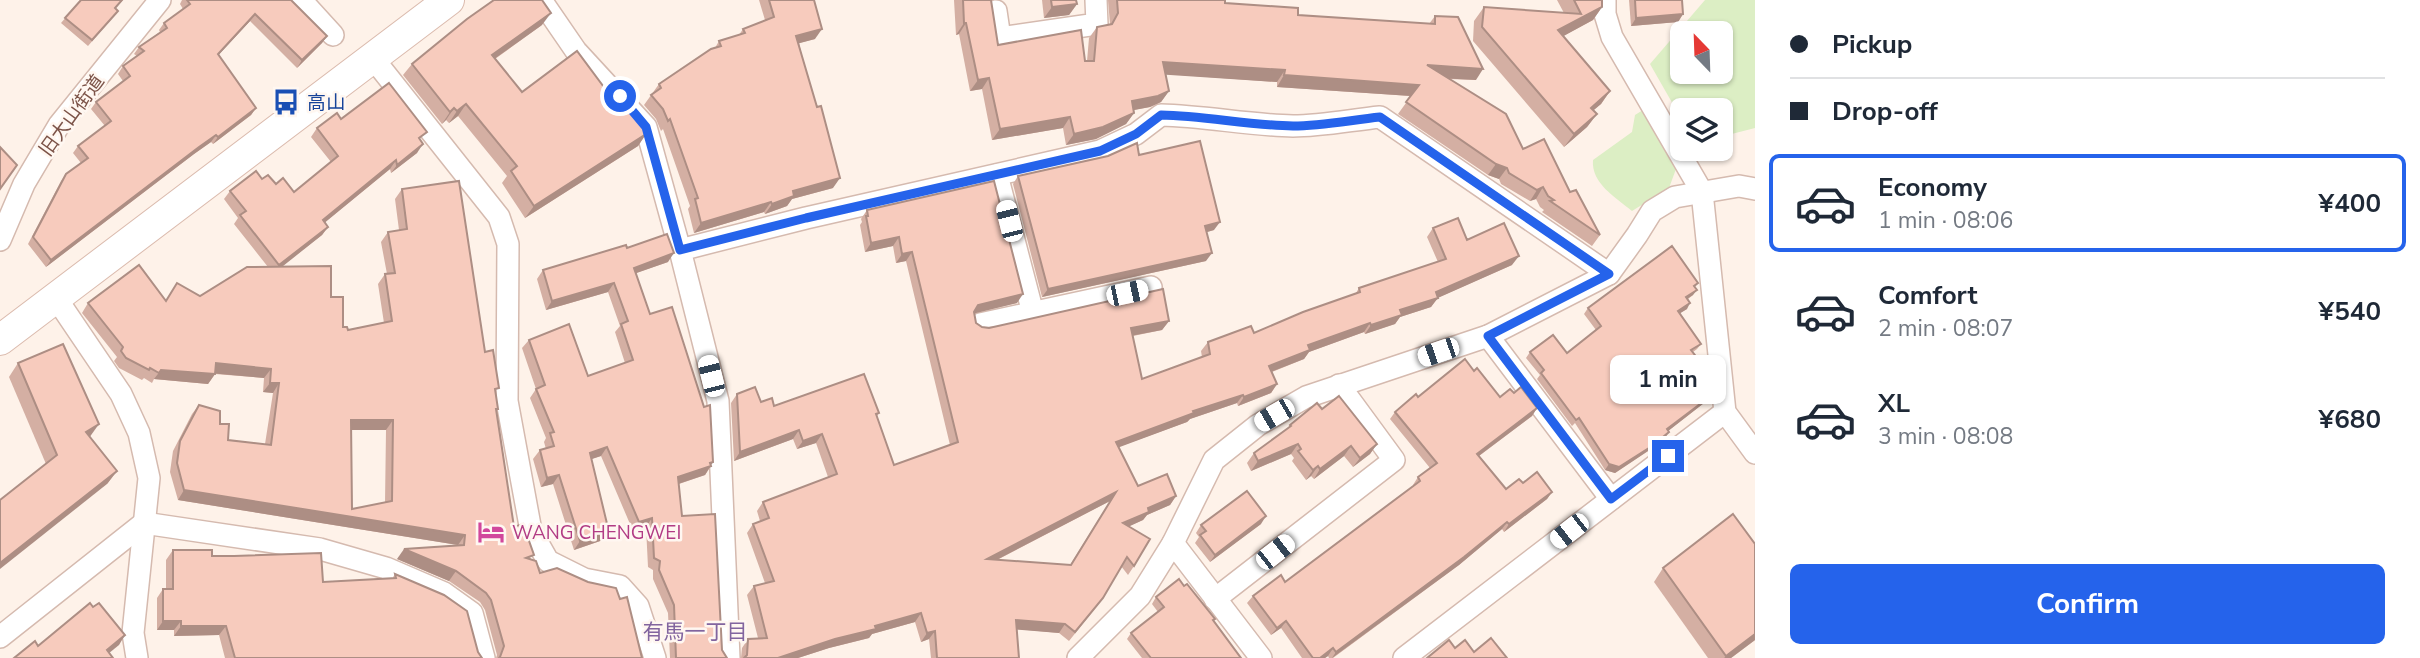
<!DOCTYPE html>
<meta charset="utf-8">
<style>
:root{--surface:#fff;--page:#f2f2f3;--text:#1f2937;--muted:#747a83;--line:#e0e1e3;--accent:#2563eb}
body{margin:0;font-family:"Nunito Sans","Noto Sans JP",sans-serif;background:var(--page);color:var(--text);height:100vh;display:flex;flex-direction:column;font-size:26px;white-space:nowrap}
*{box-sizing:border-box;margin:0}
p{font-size:23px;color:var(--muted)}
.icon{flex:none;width:38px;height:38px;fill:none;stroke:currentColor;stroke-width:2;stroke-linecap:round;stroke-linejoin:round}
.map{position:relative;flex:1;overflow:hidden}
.side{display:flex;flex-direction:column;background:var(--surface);width:665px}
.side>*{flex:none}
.hud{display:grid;align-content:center;height:154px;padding:0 35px;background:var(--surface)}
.needle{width:46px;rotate:337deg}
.fabs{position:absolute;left:1670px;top:21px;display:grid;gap:14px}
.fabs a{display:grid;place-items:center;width:63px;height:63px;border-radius:10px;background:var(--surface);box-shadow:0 2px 5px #0004;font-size:35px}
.end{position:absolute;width:32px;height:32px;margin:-16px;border:9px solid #2563eb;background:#fff;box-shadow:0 0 0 4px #fff}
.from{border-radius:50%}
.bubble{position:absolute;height:49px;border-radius:10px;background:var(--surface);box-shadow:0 2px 5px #0004;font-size:23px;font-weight:700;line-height:49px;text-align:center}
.car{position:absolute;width:21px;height:42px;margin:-21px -10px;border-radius:9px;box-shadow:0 0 5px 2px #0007;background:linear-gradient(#fff 24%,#345 0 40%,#fff 0 76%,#345 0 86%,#fff 0)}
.hud b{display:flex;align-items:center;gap:24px;height:66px;font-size:26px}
.hud b+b{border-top:2px solid var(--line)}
.hud i{width:18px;height:18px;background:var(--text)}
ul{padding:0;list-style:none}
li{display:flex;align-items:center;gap:21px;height:98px;margin:0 14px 10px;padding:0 21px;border:4px solid transparent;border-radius:10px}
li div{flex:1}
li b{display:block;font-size:26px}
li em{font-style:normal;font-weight:700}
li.active{border-color:var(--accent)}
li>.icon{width:63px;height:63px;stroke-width:1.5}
.button{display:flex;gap:14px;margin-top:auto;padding:14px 35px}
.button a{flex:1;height:80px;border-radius:10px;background:var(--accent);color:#fff;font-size:28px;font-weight:700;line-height:80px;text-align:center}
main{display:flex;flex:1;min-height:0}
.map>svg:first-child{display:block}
.green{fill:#dceec4;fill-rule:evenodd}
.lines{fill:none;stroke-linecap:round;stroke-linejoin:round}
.street-casing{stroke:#d5baaf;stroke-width:24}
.secondary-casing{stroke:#dbbbae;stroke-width:32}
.street{stroke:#fff;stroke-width:21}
.secondary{stroke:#fff;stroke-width:30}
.wall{fill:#d4afa3;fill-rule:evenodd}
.shaded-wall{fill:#ad8e84}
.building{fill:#f7cbbd;stroke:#ad8e84;stroke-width:2;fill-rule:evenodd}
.route{stroke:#2563eb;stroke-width:9}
.labels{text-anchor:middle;stroke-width:5;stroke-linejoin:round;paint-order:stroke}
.transit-label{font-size:19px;fill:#164399;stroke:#fff7f1;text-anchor:start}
.street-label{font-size:19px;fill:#7c5348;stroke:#fff7f1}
.hotel-label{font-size:19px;fill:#b23c85;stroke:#fff7f1;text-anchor:start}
.neighbourhood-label{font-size:21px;fill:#82659f;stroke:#fff7f1}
</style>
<main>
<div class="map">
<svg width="1755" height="658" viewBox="0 0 1755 658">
<rect width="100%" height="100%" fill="#fef2e9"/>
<g class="green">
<path d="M1705,0h50v128l-35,9v-27h-38v10l-32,-56zM1682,33h38v39h-38z"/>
<path d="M1643,110l33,59 -7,19 -37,23c-17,-14 -41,-28 -39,-51l39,-28 3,-17z"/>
</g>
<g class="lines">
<g class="street-casing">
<g id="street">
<polyline points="301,0 333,35"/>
<polyline points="541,0 576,51 646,127 680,250"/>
<polyline points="1605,0 1605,14 1612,37 1702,192 1725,412 1755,453"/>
<polyline points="996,11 1000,38 1097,24 1096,0"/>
<polyline points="372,57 499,217 508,244 507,401 531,531 548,561 584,579 620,586 638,606 655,658"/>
<polyline points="997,175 1033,313"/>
<polyline points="0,240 24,184 59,125 160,0"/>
<polyline points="56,298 121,394 139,433 149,478 133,633 137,658"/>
<polyline points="980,324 1151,287"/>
<polyline points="1488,336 1611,499"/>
<polyline points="1173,543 1261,658"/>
<polyline points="1215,599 1394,460 1339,385"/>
<polyline points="0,637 144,523 320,549 386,568 444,593 472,613 484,658"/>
<path d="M729,658l-11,-257 -38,-151 126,-32 294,-67 36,-17 25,-19c44,1 87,10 132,11 28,0 58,-6 87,-9l229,157"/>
<polyline points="1078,658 1140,596 1173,543 1214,460 1258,425 1306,397 1488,336 1609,274 1637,235 1652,211 1675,197 1739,186 1755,189"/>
<polyline points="1404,658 1725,412"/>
</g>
</g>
<g class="secondary-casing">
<polyline id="secondary" points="0,340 449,0"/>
</g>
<use href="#street" class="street"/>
<use href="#secondary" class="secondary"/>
</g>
<g class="wall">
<polygon points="81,0 123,0 115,8 118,11 114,16 88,46 61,23"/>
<polygon points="182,0 291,0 327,36 322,43 297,68 250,21 218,55 256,108 251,115 213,144 211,142 194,154 46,267 28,244 61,181 66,174 81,163 73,153 78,146 105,126 91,109 96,102 123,81 118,74 123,66 137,56 134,54 139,47 160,32 159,30 164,23 183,9 180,4"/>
<polygon points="759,0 814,0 815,39 799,43 833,188 792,199 787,206 765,214 764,212 694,233 688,209 690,206 663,129 661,131 656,119 644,105 659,84 715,48 719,41 739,35 743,29 765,20"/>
<polygon points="954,0 991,0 998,45 1085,61 1087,61 1089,38 1097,27 1110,24 1108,0 1225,0 1225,3 1298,15 1429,24 1435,16 1476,80 1449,79 1570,192 1600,235 1592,246 1542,212 1544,210 1540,207 1536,199 1530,201 1501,184 1499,179 1488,175 1398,114 1411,96 1277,87 1277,82 1166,74 1169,91 1161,102 1150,107 1133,110 1134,113 1126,124 1096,139 1066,145 1063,128 992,140 982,89 970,91 959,34 956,35"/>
<polygon points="1042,0 1076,0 1077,4 1069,15 1044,18"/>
<polygon points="1557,0 1602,0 1602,7 1593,20 1563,36 1610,91 1601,104 1593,110 1597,114 1587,127 1564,147 1473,41 1474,21 1484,7 1564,13"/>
<polygon points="1629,0 1682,0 1683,14 1678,22 1631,26"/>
<polygon points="542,25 495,59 522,92 615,102 628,110 646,134 638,146 525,218 502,183 507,176 458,116 449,123 446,120 442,124 403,75 412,64"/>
<path d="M341,119l79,22 -3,12 -26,20 -1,-4 -65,53 3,5 -6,8 -40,31 49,31 12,30 5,3 36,-7 -6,-39 7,-10h2l-6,-32 7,-10 11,-2 -4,-31 7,-10 83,163 11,40 1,19 17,116 17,32 9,14 80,26 22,59h-146l1,-3 -12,-45 -5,-8 -31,-21 -52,-22 61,-13v-1l-280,-45 -8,-28 3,-21 19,-37 7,-9 21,19 8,16 37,4 8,-51 -10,-1 1,-14 -49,-4 -7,10 -54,-5 -2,4 -8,-5 -2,2 -23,-12 -5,-7 3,-4 -35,-44 6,-10 78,-3 11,-17 23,13 68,-29 -34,-43 4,-6 -14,-19 6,-8 32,-12 32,13 37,-30 -20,-25 6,-9zM351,430h35l-1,73 -33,6z"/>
<polygon points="1139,155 1214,230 1207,232 1206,261 1042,297 1013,184 1018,176"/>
<path d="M867,210l150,93 -43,10 2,10 6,4 187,-6 -7,9 -29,6 9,43 60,-22 -1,-6 7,-9 46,-9 102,-40 3,-5 79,-26 -11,-25 6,-9 34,12 45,25 -75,33 -6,9 -31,10 -5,7 -30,10 -1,-2 -55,20 -5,7 -32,13 5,12 -6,9 -33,13 -1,-3 -47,16 -3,3 -69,25 20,39 38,10 -6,9 -23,10 -4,5 -14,6 5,40 -6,9 -7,-9 -24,40 -28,35 -10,-8 -42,-4 2,29h-88l-2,-19 -8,3 -6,-20 -43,12 -3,4 -40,10 -31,10h-57l1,-10 6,-9 10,-1 -11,-43 7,-9 11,-3 -18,-50 6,-9 7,-3 -3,-10 6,-9 65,-25 -12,-34 -19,6 -4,-10 -59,22 -3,-58 6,-9 37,12 105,7 -2,3 17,49 56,-20 -44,-184 -10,2 -3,-17 -28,6 -5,-27 2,-3 -1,-3zM1110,501l-40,64 -73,-5z"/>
<polygon points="627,248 668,262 636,273 650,314 711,466 705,475 679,484 682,516 722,650 727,658 670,658 668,613 653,579 653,570 648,567 646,527 633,531 601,456 591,459 603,540 574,550 553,484 541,487 533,459 540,450 546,449 544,442 546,438 530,398 536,389 522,348 529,340 588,376 625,363 615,332 620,326 608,292 546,310 537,279 543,270"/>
<polygon points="1698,283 1695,287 1693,295 1688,299 1687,309 1680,313 1701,344 1697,349 1693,352 1710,374 1705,381 1704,403 1668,431 1665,438 1648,451 1615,473 1605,470 1575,423 1572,426 1537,379 1540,375 1526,358 1530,352 1567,353 1596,330 1584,314 1588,308"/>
<polygon points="18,363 90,437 117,471 107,484 46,464 9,377"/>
<polygon points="1474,371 1500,397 1514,393 1537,408 1532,416 1479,456 1506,489 1523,483 1552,492 1547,499 1504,532 1502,529 1459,565 1333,658 1329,658 1328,656 1325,658 1302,658 1281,628 1271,635 1247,603 1253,596 1285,582 1414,486 1413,485 1418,477 1430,468 1390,419 1395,412 1418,397"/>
<polygon points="1322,409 1377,444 1370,454 1353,467 1344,456 1314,479 1311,476 1306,480 1292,461 1294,458 1291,454 1251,471 1247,463 1254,453 1287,429 1290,425"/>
<polygon points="1261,524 1210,562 1195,543 1199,537 1196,533 1201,525"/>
<polygon points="1755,544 1755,640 1731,658 1708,658 1654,582 1663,568"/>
<polygon points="173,550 212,556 323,582 392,579 395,574 478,652 482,658 225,658 219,635 174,636 174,630 157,630 157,598 163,589 166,589 166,560"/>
<polygon points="1156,597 1214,621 1241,658 1142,658 1127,639 1131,633 1158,612 1152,604"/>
</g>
<g class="shaded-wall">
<polygon points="1077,4 1069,15 1044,18 1052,7"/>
<polygon points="1602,7 1593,20 1549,44 1558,30"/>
<polygon points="551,13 542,25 483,67 492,55"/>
<polygon points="255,14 250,21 213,61 218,54"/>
<polygon points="1683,14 1678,22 1631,26 1636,18"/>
<polygon points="964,23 966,23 959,34 956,35"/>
<polygon points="822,29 815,39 789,46 796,36"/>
<polygon points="327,36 322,43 297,68 302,60"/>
<polygon points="1163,62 1285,70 1277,82 1155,74"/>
<polygon points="1427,65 1483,69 1476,80 1420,77"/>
<polygon points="1284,75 1419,85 1411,96 1277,87"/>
<polygon points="989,78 982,89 970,91 978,80"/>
<polygon points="1169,91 1161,102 1150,107 1124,112 1132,101"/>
<polygon points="1610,91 1601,104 1581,121 1591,108"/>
<polygon points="466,104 458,116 449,123 457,111"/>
<polygon points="256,108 251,115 213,144 218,137"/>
<polygon points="454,108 446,120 442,124 450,112"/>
<polygon points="1134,113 1126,124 1096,139 1066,145 1074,134"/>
<polygon points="1597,114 1587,127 1564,147 1574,134"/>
<polygon points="1070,117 1063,128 992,140 1000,129"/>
<polygon points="646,134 638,146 525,218 534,206"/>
<polygon points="216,135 211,142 194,154 46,267 51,260 199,147"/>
<polygon points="423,144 417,153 391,173 397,165"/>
<polygon points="396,160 390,169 317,229 323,220"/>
<polygon points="1496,164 1507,168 1499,179 1488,175"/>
<polygon points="840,178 833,188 792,199 787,206 765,214 772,204 793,191"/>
<polygon points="1543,187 1536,199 1530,201 1537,190"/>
<polygon points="771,202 764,212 694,233 701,223"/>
<polygon points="1220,222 1214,230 1200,234 1205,226"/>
<polygon points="328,227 322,235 273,274 279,265"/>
<polygon points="899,237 893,246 865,252 871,243"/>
<polygon points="912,252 906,261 896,263 902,254"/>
<polygon points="674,253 668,262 628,276 634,268"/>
<polygon points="1212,253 1206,261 1042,297 1048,289"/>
<polygon points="1519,256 1512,265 1431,301 1438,298 1431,307 1400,317 1395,324 1365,334 1371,325 1400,310 1436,292"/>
<polygon points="614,283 608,292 546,310 552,301"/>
<polygon points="1697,290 1693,295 1682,302 1686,297"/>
<polygon points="1023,294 1017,303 972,314 978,305"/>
<polygon points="1690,303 1687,309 1674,317 1678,311"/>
<polygon points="1169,321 1162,330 1125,337 1131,328"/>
<polygon points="1370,323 1364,332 1309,352 1304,359 1263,375 1269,366 1308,345"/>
<polygon points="216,363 271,369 264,378 209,373"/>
<polygon points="161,370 215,374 208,384 154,379"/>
<polygon points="270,383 279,383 273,393 263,392"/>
<polygon points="1277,384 1271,393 1238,406 1244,397"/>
<polygon points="1243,395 1237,403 1190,419 1187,422 1109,451 1116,442 1193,411"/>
<polygon points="1708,398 1704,403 1663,435 1667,429"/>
<polygon points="1537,408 1532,416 1472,461 1477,454"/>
<polygon points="351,420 393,420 386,430 344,430"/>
<polygon points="99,424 89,438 86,432"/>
<polygon points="799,430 793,439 734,461 740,452"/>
<polygon points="1669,432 1665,438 1648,451 1615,473 1605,470 1609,464"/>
<polygon points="822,434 816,443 797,449 803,441"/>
<polygon points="1298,444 1291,454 1251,471 1258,461"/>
<polygon points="1377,444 1370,454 1353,467 1360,458"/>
<polygon points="1351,446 1344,456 1314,479 1320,469"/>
<polygon points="607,447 601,456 583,462 590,453"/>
<polygon points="713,462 705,475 672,486 678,477"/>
<polygon points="1318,466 1311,476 1306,480 1313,470"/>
<polygon points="117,471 107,484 0,569 0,563"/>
<polygon points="559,475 553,484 541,487 547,478"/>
<polygon points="184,490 465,535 458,545 178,500"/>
<polygon points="1116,492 1110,501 981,568 987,559"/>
<polygon points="1552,492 1547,499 1504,532 1509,524"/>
<polygon points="1176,496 1170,505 1147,515 1143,520 1117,532 1123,523 1148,508"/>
<polygon points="1266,516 1261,524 1210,562 1215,555"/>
<polygon points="652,518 646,527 633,531 639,522"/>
<polygon points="1507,522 1502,529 1459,565 1332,658 1336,652"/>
<polygon points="609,532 603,540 574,550 580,541"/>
<polygon points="404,549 456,571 449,581 397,559"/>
<polygon points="921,613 915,622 872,634 869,638 829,648 798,658 778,658 875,626"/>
<polygon points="1016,620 1065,624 1059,633 1010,629"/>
<polygon points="163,621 181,621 174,630 157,630"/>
<polygon points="1286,621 1281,628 1271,635 1277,628"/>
<polygon points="181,626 226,626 219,635 174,636"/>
<polygon points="935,631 929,639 921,642 927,633"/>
<polygon points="1755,634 1755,640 1731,658 1724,658"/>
<polygon points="125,635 119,645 103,658 107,650"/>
<polygon points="1333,648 1328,656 1325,658 1320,658"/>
</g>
<g class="building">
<polygon points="81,0 122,0 115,8 118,11 92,40 65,18"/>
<polygon points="187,0 291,0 327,36 302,60 255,14 218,54 256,108 218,137 216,135 199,147 51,260 33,237 66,174 88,158 78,146 111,121 96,102 130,76 123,66 144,51 139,47 167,28 164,23 190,4"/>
<polygon points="494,0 542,0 551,13 492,55 522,92 577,51 615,102 620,99 628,110 630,108 643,122 646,134 534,206 511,171 517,166 466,104 457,111 454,108 450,112 412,64 467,19"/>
<polygon points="769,0 814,0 822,29 796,36 817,107 821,106 840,178 793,191 794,196 772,204 771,202 701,223 695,199 698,198 670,119 668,121 663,109 651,95 661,88 659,84 711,49 721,46 719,41 745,33 743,29 774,17"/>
<polygon points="963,0 991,0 998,45 1081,30 1085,61 1094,61 1097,27 1112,24 1118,13 1117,0 1225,0 1225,3 1298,8 1298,15 1435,24 1435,16 1458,17 1483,69 1427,65 1506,114 1523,149 1544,139 1570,192 1576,190 1600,235 1550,201 1554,200 1548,196 1543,187 1537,190 1509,173 1507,168 1496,164 1406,102 1419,85 1284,75 1285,70 1163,62 1169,91 1158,96 1132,101 1134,113 1103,127 1074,134 1070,117 1000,129 989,78 978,80 966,23 964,23"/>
<polygon points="1051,0 1076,0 1077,4 1052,7"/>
<polygon points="1574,0 1602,0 1602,7 1558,30 1610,91 1591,108 1597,114 1574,134 1482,27 1484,7 1581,14"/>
<polygon points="1635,0 1682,0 1683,14 1636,18"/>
<polygon points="389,83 427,132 419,138 423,144 397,165 396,160 323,220 328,227 279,265 240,215 246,211 230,191 256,171 262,179 268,175 276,184 283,178 294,192 338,156 317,128 337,113 341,119"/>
<polygon points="1200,141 1220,222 1205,226 1212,253 1048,289 1018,176 1108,156 1137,143 1139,155"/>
<polygon points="0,147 17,165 0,189"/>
<path d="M459,181l26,171 8,-2 6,38 -4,1 3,20h-2l18,118 9,-3 11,31 -8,3 10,3 4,12 17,-5 31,14 28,6 4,11 7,-2 15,61h-143l1,-1 4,-11 -13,-46 -5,-7 -30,-22 -52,-22 60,-4 1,-10 -281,-45 -7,-27 3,-22 19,-36 21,6v13h9l-1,16 43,5 8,-62h-9l1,-14 -55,-6 -1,11 -54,-4 -2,3 -9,-5 -1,2 -23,-12 -5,-7 2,-4 -35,-44 51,-38 27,36 11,-18 23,13 47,-29 84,-1v31h12v30h4l1,3 44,-9 -7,-47 10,-1 -7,-41 19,-3 -5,-40zM351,420h42l-1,81 -40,8z"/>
<path d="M994,181l29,113 -45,11 -4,7 2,11 6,4 7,1 174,-39 6,32 -38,7 11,51 68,-25 -2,-12 43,-16 3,7 49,-21 57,-20 -1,-4 87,-29 -13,-31 25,-10 9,22 37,-17 15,33 -83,36 2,6 -38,12 2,5 -31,10 -1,-2 -62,22 2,5 -41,16 8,18 -33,13 -1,-2 -50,16 1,2 -78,29 22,44 29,-12 9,22 -28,12 1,4 -26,11 27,16 -16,27 -7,-9 -24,41 -28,34 -10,-8 -49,-4 3,38h-82l-2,-27 -8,2 -6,-20 -46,13 1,3 -41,10 -57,19h-34l3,-3 1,-16 19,-1 -13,-52 20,-5 -21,-57 16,-6 -6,-16 74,-28 -15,-40 -19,7 -4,-11 -59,22 -3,-58 18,-7 6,15 11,-4 2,8 90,-32 15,39 -3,1 18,51 64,-23 -46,-190 -10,2 -3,-17 -28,6 -5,-27h2l-1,-6zM1116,492l-45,73 -84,-6z"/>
<polygon points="667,234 674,253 634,268 650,314 672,307 704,407 710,405 713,462 710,463 711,466 678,477 682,516 715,514 722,650 727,658 676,658 674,605 659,570 660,561 654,558 652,518 639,522 607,447 590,453 609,532 580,541 559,475 547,478 540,450 554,446 550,433 554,432 536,389 545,385 529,340 569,324 588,376 633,360 621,324 628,321 614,283 552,301 543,270 626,245 627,248"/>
<polygon points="1672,246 1698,283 1694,286 1697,290 1686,297 1690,303 1678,311 1701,344 1691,350 1710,374 1703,379 1709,387 1703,391 1708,398 1667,429 1669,432 1652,446 1619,467 1609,464 1579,418 1576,420 1541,373 1544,370 1530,352 1553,335 1567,353 1601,326 1588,308"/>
<polygon points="63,344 99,424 86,432 117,471 0,563 0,500 57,455 18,363"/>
<polygon points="1465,359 1474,371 1477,368 1500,397 1510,389 1514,393 1521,387 1537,408 1477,454 1506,489 1519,479 1523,483 1537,472 1552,492 1509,524 1507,522 1464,557 1336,652 1333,648 1320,658 1313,658 1286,621 1277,628 1253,596 1281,575 1285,582 1420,481 1418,477 1437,463 1395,412 1416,394 1418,397"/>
<polygon points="1339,396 1377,444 1360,458 1351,446 1320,469 1318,466 1313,470 1298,451 1301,449 1298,444 1258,461 1254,453 1291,426 1290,425 1317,403 1322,409"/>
<polygon points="1247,491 1266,516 1215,555 1200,535 1206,531 1201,525"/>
<polygon points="1733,514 1755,544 1755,634 1726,656 1663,568"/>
<polygon points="173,550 212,550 212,556 234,556 321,553 323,582 396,578 395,574 444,595 467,611 478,652 482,658 235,658 226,626 181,626 181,621 163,621 163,589 173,589"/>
<polygon points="1179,579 1184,586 1187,584 1215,619 1213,620 1241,658 1151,658 1131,633 1164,607 1156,597"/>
<polygon points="90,603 93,607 99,603 125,635 107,650 113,658 14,658 35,641 38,646"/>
<polygon points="1491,638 1507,658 1427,658 1449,640 1455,648 1465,640 1474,652"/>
</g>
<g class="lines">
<path class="route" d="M620,96l26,31 34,123 126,-32 294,-67 36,-17 25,-19c44,1 87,10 132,11 28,0 58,-6 87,-9l229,157 -121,62 123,163 57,-43"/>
</g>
<defs>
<g id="bus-bare" transform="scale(2.1)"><path d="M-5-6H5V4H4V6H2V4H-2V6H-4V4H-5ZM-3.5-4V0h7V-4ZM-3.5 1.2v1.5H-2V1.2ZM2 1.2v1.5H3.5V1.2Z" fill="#1a4fb4" stroke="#fff7f1" stroke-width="2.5" paint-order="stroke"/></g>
<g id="hotel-bare" transform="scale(2.1)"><path d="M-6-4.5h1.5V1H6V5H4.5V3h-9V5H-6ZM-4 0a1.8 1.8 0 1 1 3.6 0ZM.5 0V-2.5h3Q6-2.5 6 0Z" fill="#d1479c" stroke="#fff7f1" stroke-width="2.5" paint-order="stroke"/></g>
</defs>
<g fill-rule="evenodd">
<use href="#bus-bare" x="286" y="102"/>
<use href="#hotel-bare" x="491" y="532"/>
</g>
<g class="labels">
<g class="transit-label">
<text x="307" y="109">高山</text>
</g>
<g class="street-label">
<text transform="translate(71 115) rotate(-54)" y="7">旧大山街道</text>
</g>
<g class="hotel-label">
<text x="512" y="539">WANG CHENGWEI</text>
</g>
<g class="neighbourhood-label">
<text x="695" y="639">有馬一丁目</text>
</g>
</g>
</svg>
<div class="fabs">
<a><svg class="needle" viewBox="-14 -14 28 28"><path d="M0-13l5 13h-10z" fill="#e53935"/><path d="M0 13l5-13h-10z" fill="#747a83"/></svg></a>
<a><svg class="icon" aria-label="layers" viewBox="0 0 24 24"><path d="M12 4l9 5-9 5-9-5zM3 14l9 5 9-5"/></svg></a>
</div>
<i class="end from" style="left:620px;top:96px"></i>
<i class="end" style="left:1668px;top:456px"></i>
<div class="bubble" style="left:1610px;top:355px;width:116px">1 min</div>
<i class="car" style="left:1009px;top:221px;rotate:346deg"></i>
<i class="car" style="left:1127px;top:293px;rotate:78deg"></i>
<i class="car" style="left:1438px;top:352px;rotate:251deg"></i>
<i class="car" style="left:711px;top:376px;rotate:346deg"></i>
<i class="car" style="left:1274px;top:415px;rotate:240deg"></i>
<i class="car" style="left:1569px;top:531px;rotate:232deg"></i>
<i class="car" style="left:1275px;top:552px;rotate:52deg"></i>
</div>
<section class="side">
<div class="hud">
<b><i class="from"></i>Pickup</b>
<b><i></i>Drop-off</b>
</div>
<ul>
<li class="active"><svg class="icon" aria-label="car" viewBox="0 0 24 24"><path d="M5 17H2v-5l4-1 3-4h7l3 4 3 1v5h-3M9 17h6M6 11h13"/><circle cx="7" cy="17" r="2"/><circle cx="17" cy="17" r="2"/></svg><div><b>Economy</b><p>1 min · 08:06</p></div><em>¥400</em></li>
<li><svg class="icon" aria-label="car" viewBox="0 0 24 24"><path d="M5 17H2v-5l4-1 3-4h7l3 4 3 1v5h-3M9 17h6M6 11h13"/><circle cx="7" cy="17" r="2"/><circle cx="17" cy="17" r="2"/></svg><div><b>Comfort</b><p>2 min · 08:07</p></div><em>¥540</em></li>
<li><svg class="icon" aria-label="car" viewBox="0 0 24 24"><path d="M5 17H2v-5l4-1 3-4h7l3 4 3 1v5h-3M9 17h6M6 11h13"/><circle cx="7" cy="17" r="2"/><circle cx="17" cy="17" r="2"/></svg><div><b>XL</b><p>3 min · 08:08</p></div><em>¥680</em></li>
</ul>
<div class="button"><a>Confirm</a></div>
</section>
</main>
